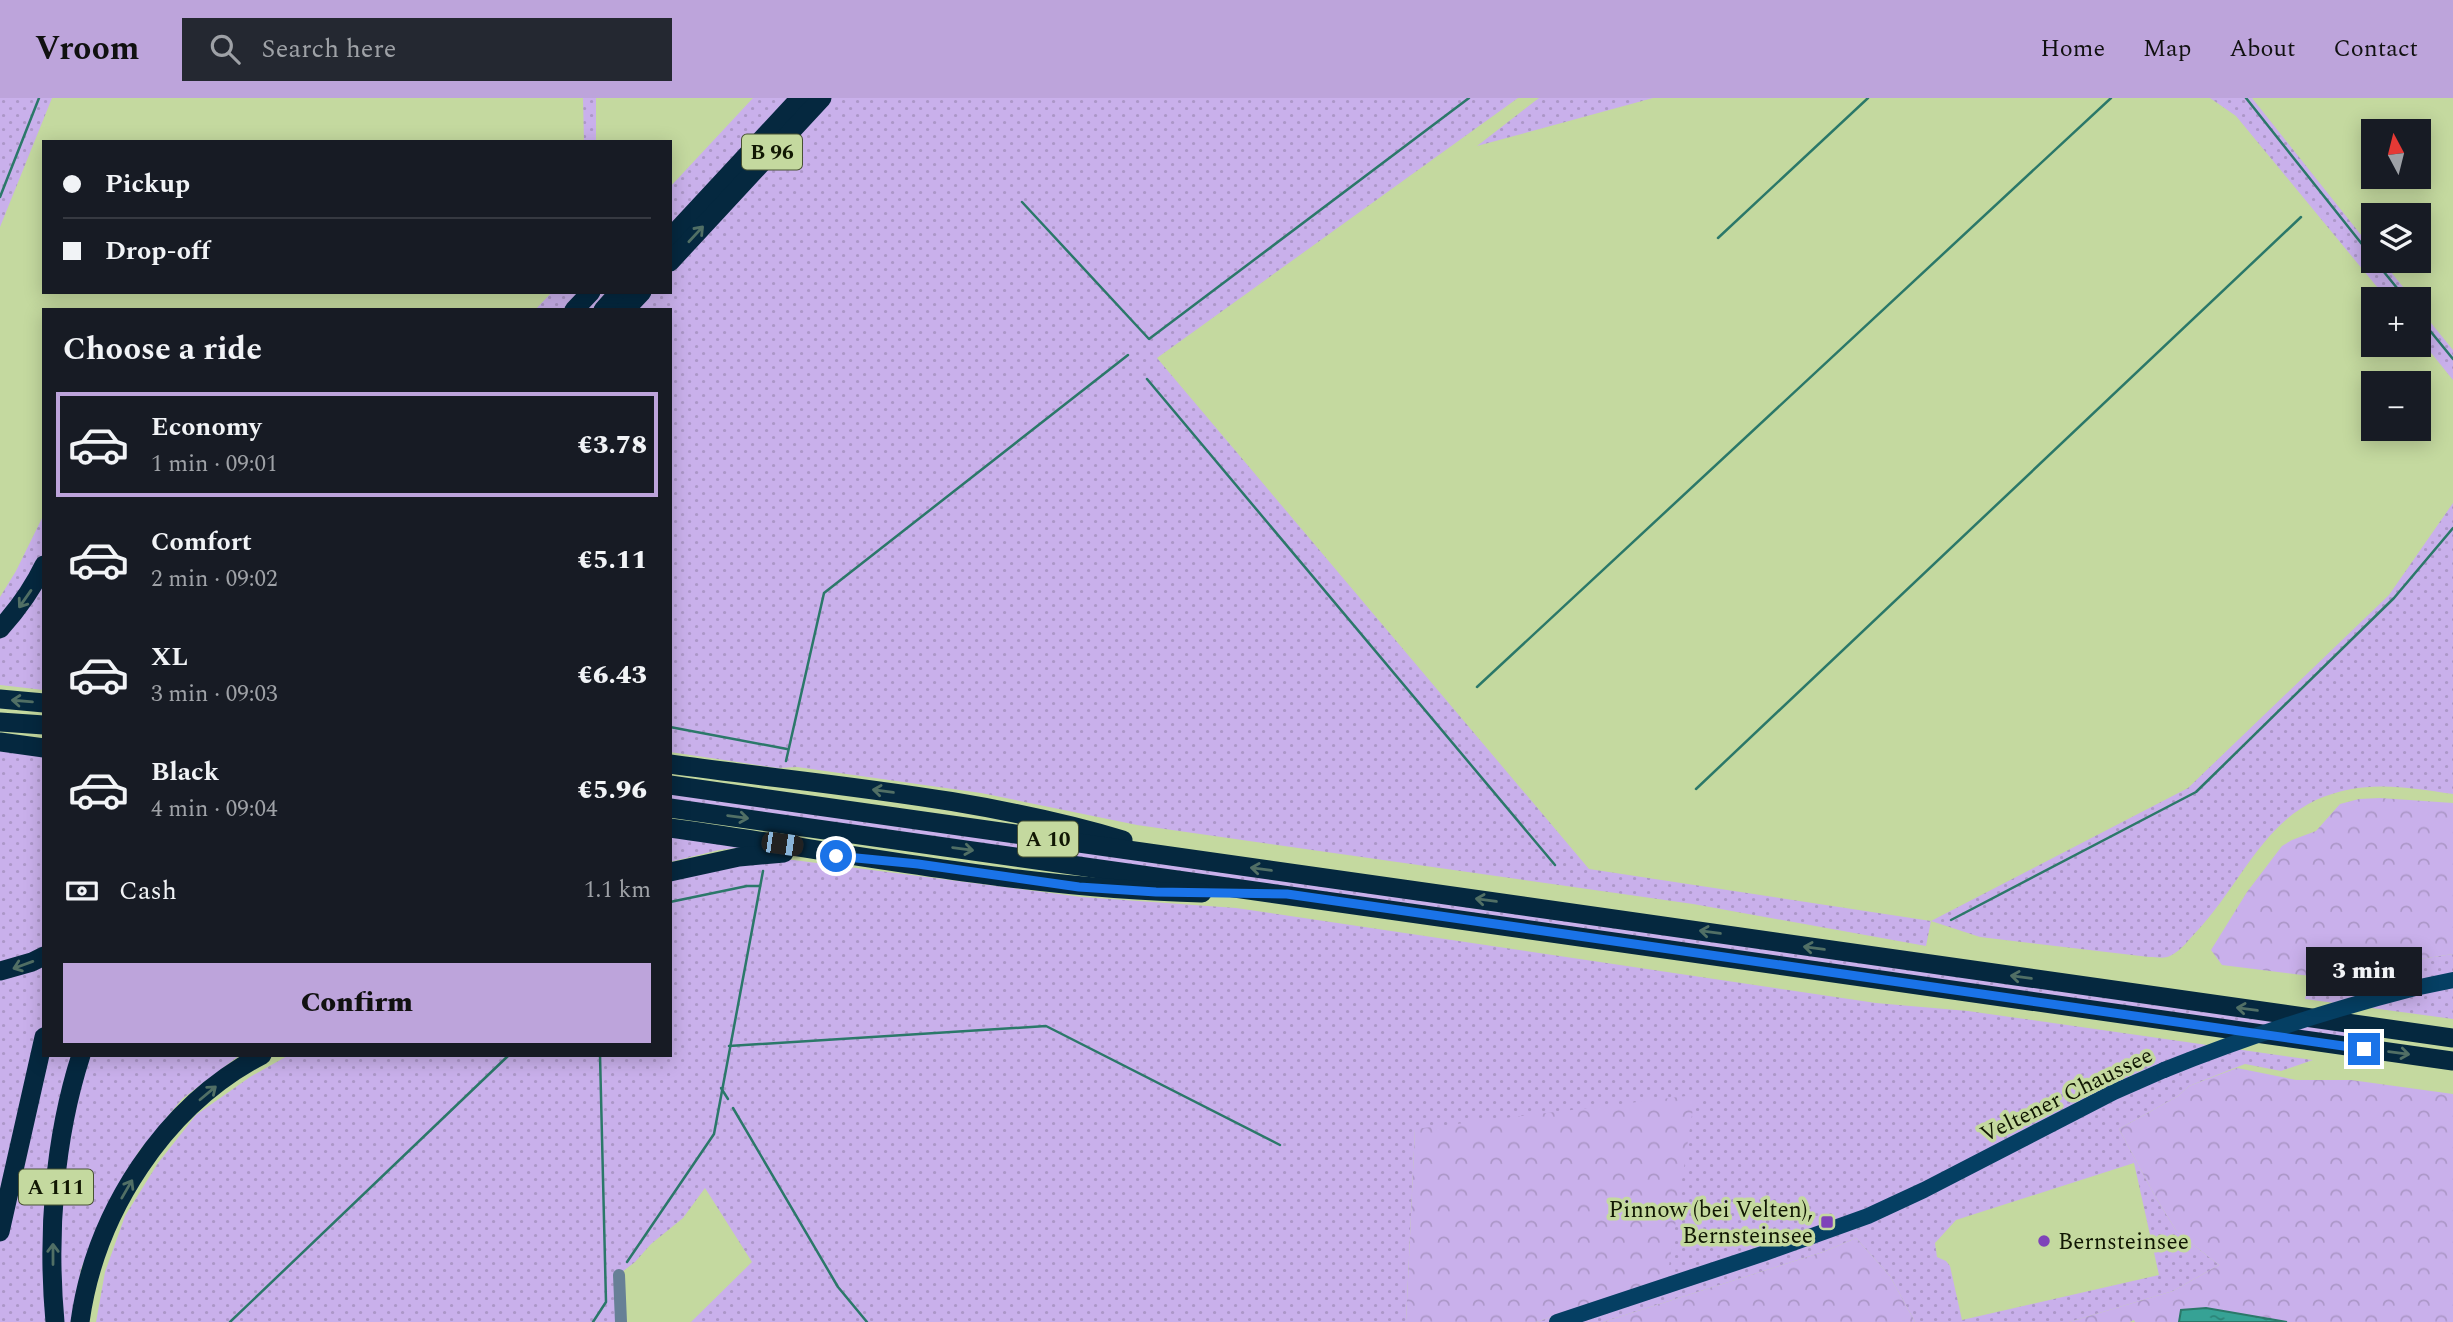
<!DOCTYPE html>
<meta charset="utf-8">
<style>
:root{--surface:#171b24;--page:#242831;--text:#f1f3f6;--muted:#9ea1a6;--line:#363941;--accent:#bda4db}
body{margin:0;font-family:Spectral,serif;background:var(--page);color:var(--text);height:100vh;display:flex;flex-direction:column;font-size:26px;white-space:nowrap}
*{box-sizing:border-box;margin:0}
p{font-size:23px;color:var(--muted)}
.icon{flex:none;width:38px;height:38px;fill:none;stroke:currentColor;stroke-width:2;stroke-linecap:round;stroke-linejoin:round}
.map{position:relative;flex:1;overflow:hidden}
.panel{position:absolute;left:42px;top:210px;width:630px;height:749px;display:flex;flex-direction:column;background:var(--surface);border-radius:0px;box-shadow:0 4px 18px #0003}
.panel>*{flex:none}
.hud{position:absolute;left:42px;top:42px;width:630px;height:154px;border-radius:0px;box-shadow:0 4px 18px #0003;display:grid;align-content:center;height:154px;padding:0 21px;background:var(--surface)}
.needle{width:46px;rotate:353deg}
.fabs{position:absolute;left:2361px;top:21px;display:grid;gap:14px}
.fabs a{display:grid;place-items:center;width:70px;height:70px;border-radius:0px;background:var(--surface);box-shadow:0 4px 18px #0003;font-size:35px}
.end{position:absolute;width:32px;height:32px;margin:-16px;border:9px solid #1a73e8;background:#fff;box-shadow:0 0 0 4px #fff}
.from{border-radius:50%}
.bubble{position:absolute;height:49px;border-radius:0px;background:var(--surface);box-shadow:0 4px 18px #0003;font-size:23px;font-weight:800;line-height:49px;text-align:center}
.car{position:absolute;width:21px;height:42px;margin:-21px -10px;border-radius:9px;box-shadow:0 0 5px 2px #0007;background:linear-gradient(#222 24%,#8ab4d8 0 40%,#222 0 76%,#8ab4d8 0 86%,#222 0)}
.hud b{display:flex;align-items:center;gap:24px;height:66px;font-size:26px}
.hud b+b{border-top:2px solid var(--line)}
.hud i{width:18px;height:18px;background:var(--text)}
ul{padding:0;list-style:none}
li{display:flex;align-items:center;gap:21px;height:105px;margin:0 14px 10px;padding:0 7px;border:4px solid transparent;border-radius:0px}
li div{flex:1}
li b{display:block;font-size:26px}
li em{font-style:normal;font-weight:800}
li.current{border-color:var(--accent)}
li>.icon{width:63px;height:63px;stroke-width:1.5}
h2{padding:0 21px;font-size:32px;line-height:84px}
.pay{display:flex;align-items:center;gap:18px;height:77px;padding:0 21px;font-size:26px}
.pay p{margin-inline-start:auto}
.button{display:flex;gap:14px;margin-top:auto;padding:14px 21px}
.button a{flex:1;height:80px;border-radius:0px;background:var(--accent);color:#111;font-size:28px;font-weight:800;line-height:80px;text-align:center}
header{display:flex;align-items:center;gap:42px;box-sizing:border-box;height:98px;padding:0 35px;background:var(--accent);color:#111}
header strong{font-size:33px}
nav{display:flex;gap:38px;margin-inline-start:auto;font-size:24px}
.search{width:490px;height:63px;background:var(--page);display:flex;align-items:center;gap:18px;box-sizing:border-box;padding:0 24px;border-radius:0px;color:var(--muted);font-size:26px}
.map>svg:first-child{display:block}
.grass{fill:url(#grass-dots);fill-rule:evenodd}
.forest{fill:url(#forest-crowns)}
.water{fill:url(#water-ripples);stroke:#2b7869;stroke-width:2}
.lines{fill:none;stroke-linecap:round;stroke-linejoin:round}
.stream{stroke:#2b7869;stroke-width:2.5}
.minor{stroke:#678096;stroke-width:12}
.major{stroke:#053f63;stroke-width:16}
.highway{stroke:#05283f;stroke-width:19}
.major-bridge{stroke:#053f63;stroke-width:16}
.oneway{stroke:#516f65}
.route{stroke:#1a73e8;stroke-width:9}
.poi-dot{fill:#7e43b9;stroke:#c4d99f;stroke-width:2.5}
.labels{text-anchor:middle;stroke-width:7;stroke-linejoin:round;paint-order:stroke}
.shield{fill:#c4d99f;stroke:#475132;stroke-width:2}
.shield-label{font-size:21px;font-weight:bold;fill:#111703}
.street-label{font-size:23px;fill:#111703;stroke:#c4d99f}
.poi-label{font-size:23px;fill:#111703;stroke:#c4d99f;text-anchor:end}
</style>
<header>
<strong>Vroom</strong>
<div class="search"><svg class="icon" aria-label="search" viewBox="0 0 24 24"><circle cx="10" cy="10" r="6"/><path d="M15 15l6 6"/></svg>Search here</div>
<nav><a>Home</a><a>Map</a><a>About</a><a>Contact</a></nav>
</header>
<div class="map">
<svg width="2453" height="1224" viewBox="0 0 2453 1224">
<defs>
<pattern id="grass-dots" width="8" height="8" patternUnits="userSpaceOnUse" patternTransform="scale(1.75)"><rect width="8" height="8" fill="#c9b0eb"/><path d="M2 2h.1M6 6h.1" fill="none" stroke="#ac97c8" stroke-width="1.8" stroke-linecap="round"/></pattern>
<pattern id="forest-crowns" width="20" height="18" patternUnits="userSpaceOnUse" patternTransform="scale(1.75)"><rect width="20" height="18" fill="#c9b0eb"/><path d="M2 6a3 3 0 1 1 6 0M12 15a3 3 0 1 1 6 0" fill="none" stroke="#ac97c8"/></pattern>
<pattern id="water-ripples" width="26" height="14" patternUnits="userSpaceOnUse" patternTransform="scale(1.75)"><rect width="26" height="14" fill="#36a295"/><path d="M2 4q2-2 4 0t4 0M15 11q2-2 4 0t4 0" fill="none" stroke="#2c8377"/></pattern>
</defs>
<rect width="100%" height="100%" fill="#c4d99f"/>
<g class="grass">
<polygon points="0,0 52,0 0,129"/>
<polygon points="583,0 596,0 596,44 584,44"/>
<path d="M753,0h765l-361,260 432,511 342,52 257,-133 201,-193 64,-92v291c-48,-7 -90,-15 -137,6 -54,25 -79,89 -118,130 -9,9 -16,20 -28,26 -6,3 -14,1 -21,1l-169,-20 -49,-16 -5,25 -233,-42 -556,-79 -156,-32 -184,-26 -19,1 -108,-16v-442h-135l17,-18h118v-105z"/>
<polygon points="1539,0 1653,0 1477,48"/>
<polygon points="2210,0 2252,0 2373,152 2373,163 2382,163 2413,201 2387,201 2236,18"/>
<polygon points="2418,209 2453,252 2453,282 2419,240"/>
<polygon points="44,416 44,592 0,587 0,499 16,473"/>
<polygon points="0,653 44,657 44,851 0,865"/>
<polygon points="670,695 2365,936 2365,942 670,702"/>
<polygon points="670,736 755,748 719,752 670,764"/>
<path d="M778,760l304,39 154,11 640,95 92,8 345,49 -32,11 -36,-7 -56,22 -11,10 -59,33 37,69 21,34 42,33 -46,26 -104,31h-154l-25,-46 -34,-38 -33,14 -220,70h-67l131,-43 -252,-150 -9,193h-715l61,-60 -47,-74 -22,30 -32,26 -16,18 -13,10 -6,50h-520l9,-50 20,-56 33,-53 38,-48 54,-38 39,-22h381v-176zM2134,1065l25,112 -197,45 -12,-54 -4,-5 -9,-4 -2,-14 21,-23z"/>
<polygon points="2453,856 2453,921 2305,901 2310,878"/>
<polygon points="44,863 44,957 240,957 182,1001 139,1053 106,1111 81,1171 73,1224 0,1224 0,881"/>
</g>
<g class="forest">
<polygon points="2380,700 2453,705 2453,856 2310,878 2222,867 2211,852 2247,794 2282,748 2292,742 2316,733 2340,706 2359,701"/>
<polygon points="2237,970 2296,982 2351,982 2453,996 2453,1224 2287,1224 2206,1210 2181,1212 2179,1224 2135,1224 2134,1222 2130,1224 2069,1224 2173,1193 2219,1167 2177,1134 2156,1100 2119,1031 2178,998 2189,988"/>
<polygon points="1695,997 1667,1181 1536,1224 1406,1224 1415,1031"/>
<polygon points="1856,1140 1890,1178 1915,1224 1603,1224 1823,1154"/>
</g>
<polygon class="water" points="2206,1210 2287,1224 2179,1224 2181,1212"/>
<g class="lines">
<g class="stream">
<polyline points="2246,0 2373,160"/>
<polyline points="0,99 39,0"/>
<polyline points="1022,104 1149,241 1469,0"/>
<polyline points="1718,140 1868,0"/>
<polyline points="2375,163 2406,201"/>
<polyline points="2418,218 2453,261"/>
<polyline points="1147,281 1555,767"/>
<polyline points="1477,589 2111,0"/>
<polyline points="670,629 787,651"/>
<polyline points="786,663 824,495 1128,257"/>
<polyline points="1696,691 2301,119"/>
<polyline points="670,804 747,788 760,788"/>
<polyline points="1951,822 2196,694 2394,500 2453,430"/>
<polyline points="729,948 1046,928 1280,1047"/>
<polyline points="721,990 728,1001"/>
<polyline points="733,1010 838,1189 867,1224"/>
<polyline points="627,1164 714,1036 763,773"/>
<polyline points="230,1224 509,957"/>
<polyline points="593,1224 606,1204 600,957"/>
</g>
<polyline class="minor" points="619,1177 621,1224"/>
<g class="major">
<polyline points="2415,890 2453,882"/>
<polyline points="1557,1224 1762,1156 1868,1118 1924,1092 2114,994 2164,972"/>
</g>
<g class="highway">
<polyline points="670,140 800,0"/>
<polyline points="670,164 822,0"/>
<polyline points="574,212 591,194"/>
<polyline points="603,212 619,194"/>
<polyline points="625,212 642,194"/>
<path d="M0,531c18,-20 32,-39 44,-64"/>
<polyline points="0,601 44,605"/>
<polyline points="0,624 44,627"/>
<polyline points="0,644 44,650"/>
<path d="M670,666c152,21 306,32 453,76"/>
<polyline points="670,687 2453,940"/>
<polyline points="670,710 2453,963"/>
<path d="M670,730c177,24 353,61 532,65"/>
<polyline points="670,774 739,759 784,755"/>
<polyline points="0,873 32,864 44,858"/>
<polyline points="0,1134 44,939"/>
<path d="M55,1224c-8,-87 -1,-183 26,-267"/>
<path d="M80,1224c15,-109 84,-216 182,-267"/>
</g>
<path class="major-bridge" d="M2164,972c82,-33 165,-60 251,-82"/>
</g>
<defs><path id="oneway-shaft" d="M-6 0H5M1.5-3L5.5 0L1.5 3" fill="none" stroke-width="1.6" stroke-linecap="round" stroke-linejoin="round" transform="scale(1.75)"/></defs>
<g class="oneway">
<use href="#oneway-shaft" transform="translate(696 136) rotate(-47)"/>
<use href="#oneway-shaft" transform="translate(25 501) rotate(125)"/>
<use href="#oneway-shaft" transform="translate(22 603) rotate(-175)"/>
<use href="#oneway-shaft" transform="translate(883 693) rotate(-172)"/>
<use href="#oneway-shaft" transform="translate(738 719) rotate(8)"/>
<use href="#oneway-shaft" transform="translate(963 751) rotate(8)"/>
<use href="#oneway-shaft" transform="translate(1261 771) rotate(-172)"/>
<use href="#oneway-shaft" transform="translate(1486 802) rotate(-172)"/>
<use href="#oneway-shaft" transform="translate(1710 834) rotate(-172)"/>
<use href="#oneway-shaft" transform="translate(1814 850) rotate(-172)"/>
<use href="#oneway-shaft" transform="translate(23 867) rotate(160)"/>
<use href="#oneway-shaft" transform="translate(2021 879) rotate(-172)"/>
<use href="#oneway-shaft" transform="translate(2247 911) rotate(-172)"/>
<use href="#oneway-shaft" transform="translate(2399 955) rotate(7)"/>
<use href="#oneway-shaft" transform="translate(208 995) rotate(-40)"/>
<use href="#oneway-shaft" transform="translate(127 1091) rotate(-60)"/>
<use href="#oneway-shaft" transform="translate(53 1156) rotate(-90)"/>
</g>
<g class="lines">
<polyline class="route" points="836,758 918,766 1079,789 1156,794 1287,796 2364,951"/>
</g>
<g class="poi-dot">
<rect x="1820" y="1117" width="14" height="14" rx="3.5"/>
<circle cx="2044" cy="1143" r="7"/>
</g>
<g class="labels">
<g class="shield">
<rect x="742" y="36.5" width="60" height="35" rx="5"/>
<rect x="1018" y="723.5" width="60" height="35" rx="5"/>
<rect x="19" y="1071.5" width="74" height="35" rx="5"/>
</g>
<g class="shield-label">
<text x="772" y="61">B 96</text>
<text x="1048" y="748">A 10</text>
<text x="56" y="1096">A 111</text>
</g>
<g class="street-label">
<text transform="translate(2066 996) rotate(-26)" y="8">Veltener Chaussee</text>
</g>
<g class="poi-label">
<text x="1813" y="1119">Pinnow (bei Velten),<tspan x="1813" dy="26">Bernsteinsee</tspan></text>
<text x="2058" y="1151" text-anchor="start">Bernsteinsee</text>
</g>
</g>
</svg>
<div class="fabs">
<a><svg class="needle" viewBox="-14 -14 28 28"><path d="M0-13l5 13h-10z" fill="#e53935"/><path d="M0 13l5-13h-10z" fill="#9ea1a6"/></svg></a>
<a><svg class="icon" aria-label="layers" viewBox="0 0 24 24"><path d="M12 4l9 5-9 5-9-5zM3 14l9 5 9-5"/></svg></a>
<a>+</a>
<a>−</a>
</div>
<i class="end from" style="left:836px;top:758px"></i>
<i class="end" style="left:2364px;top:951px"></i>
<div class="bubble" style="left:2306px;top:849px;width:116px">3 min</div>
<i class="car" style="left:782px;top:746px;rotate:98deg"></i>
<div class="hud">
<b><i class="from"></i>Pickup</b>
<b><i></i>Drop-off</b>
</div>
<section class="panel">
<h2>Choose a ride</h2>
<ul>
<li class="current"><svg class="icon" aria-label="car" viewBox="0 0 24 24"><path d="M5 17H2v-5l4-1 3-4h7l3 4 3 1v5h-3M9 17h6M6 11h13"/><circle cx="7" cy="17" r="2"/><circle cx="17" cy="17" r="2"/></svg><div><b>Economy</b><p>1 min · 09:01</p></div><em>€3.78</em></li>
<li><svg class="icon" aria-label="car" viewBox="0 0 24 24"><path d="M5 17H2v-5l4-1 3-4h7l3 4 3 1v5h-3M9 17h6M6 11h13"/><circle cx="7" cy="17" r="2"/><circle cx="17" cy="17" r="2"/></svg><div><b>Comfort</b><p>2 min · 09:02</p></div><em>€5.11</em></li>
<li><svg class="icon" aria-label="car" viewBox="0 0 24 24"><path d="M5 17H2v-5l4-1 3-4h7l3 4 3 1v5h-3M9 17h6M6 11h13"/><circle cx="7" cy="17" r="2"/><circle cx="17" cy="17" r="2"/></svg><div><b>XL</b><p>3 min · 09:03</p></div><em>€6.43</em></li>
<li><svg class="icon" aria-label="car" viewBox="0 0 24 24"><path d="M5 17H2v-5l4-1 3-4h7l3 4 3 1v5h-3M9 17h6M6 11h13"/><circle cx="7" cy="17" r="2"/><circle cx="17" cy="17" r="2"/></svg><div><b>Black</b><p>4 min · 09:04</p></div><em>€5.96</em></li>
</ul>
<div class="pay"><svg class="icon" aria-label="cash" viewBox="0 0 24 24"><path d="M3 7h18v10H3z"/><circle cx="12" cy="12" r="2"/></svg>Cash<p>1.1 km</p></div>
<div class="button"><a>Confirm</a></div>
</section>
</div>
